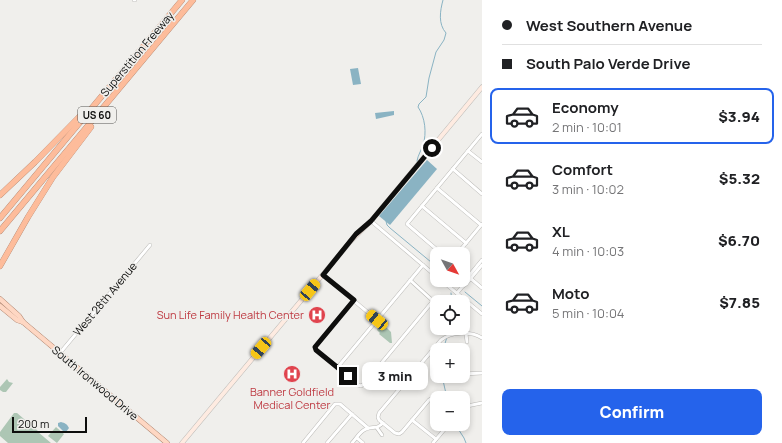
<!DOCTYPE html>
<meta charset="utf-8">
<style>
:root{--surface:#fff;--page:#f2f2f2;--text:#202124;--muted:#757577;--line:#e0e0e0;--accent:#2563eb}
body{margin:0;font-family:Manrope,sans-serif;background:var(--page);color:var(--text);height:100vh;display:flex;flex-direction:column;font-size:15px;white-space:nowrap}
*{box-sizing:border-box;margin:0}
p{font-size:13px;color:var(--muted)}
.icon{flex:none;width:22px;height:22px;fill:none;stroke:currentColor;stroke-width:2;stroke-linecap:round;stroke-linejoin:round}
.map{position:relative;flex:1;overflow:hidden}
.side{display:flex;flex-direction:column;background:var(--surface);width:300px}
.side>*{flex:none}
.top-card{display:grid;align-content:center;height:88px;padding:0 20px;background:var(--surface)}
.needle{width:26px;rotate:130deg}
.fabs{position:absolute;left:430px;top:247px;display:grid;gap:8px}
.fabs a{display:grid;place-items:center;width:40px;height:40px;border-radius:8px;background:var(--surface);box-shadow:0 2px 6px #0003;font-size:20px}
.scale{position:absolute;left:12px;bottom:10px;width:75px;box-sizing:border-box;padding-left:4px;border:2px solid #0e0e0d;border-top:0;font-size:11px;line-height:14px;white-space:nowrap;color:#0e0e0d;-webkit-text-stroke:3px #f0efec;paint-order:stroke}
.end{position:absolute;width:18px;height:18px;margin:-9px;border:5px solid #0e0e0d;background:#fff;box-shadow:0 0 0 2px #fff}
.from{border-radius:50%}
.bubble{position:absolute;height:28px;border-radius:8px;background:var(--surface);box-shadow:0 2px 6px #0003;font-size:13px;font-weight:800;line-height:28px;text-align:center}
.car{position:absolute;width:12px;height:24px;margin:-12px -6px;border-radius:5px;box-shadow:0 0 3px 1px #0007;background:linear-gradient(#f5c518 24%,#345 0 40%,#f5c518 0 76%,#345 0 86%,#f5c518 0)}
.top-card b{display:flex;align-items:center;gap:14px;height:38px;font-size:15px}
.top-card b+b{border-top:1px solid var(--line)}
.top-card i{width:10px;height:10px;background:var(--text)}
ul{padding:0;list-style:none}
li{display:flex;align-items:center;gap:12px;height:56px;margin:0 8px 6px;padding:0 12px;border:2px solid transparent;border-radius:8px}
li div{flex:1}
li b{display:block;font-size:15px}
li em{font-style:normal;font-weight:800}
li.selected{border-color:var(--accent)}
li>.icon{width:36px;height:36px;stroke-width:1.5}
.cta{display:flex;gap:8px;margin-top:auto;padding:8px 20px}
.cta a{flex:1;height:46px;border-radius:8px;background:var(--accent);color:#fff;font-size:16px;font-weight:800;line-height:46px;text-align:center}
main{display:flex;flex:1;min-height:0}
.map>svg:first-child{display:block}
.green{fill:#adc6b4}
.water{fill:#8ab3c3}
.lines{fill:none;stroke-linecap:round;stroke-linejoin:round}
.stream{stroke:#8ab3c3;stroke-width:1}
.street-casing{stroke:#bab9b6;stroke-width:4}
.secondary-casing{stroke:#bab9b6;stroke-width:5}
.primary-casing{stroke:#a97f69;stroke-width:5.5}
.highway-casing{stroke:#a97f69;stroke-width:6}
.street{stroke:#fff;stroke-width:3}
.secondary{stroke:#feebe1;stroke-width:4}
.primary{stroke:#fed7c3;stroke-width:4.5}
.highway{stroke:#fdbc9b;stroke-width:5.5}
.route{stroke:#0e0e0d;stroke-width:5}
.labels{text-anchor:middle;stroke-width:3;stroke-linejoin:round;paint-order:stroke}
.shield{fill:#f0efec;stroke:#525250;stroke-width:1}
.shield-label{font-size:10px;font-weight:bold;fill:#0e0e0d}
.street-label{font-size:11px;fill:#0e0e0d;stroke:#f0efec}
.health-label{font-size:11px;fill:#be3a42;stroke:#f0efec;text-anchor:end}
</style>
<main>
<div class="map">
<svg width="482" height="443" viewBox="0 0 482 443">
<rect width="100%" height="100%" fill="#f0efec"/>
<g class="green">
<polygon points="378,326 381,327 385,326 391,332 392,343 390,343 379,334 380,333 377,330"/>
<polygon points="7,379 9,382 13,383 6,392 3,392 0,390 0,387"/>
<polygon points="14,413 17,413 38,431 38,432 51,443 8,443 0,436 0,432"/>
<polygon points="56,427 64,434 57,443 48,436"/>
</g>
<g class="water">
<polygon points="358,68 361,84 353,85 350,69"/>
<polygon points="394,111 394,115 376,119 375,113"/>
<polygon points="427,160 437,169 390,225 379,216"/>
<path d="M61,422c4,1 6,2 8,6l-3,4h-2l-6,-6v-3z"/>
</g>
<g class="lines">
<g class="stream">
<path d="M418,163l-1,-2c1,-6 4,-10 6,-16 4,-12 2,-28 -5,-38l1,-3 7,-7 3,-19 7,-26 8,-12 2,-7c-8,-9 -6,-22 -3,-33"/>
<polyline points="386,221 387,225 390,228 437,267"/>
<polyline points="450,280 450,282"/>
<polyline points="451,280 456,285"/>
<polyline points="465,292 482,306"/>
<polyline points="451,293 452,302"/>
<polyline points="448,334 450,328"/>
<polyline points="443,350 447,337"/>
<polyline points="442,376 447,398"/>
<polyline points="455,424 464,438 466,443"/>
</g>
<g class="street-casing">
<g id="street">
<polyline points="134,0 135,0"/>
<polyline points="468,151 482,162"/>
<polyline points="453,169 482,194"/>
<polyline points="437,188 481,225"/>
<polyline points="422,206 466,243"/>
<polyline points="371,221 437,277"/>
<polyline points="442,254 407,224 482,134"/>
<polyline points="457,254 482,224"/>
<polyline points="463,272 482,288"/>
<polyline points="323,275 377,320"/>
<polyline points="441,280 482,314"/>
<polyline points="463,286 463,283 482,260"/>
<polyline points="457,293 463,286 466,284 482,265"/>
<polyline points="354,300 315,347 316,350 358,385 361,386 364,384 433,301 410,280"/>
<polyline points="466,334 467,342"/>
<polyline points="60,353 150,245"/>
<polyline points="337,368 423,265"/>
<polyline points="463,374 482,373"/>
<path d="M434,397l-5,3 -27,32 -3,2 -4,-1 -16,-13 -1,-3 1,-4 62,-73c10,-8 30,-9 41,-2"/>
<polyline points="463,409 467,406 482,403"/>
<polyline points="412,420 436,439"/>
<polyline points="377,428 382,435"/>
<polyline points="357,438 363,443"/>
<polyline points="303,443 335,404 340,404 368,428"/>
<polyline points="327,443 352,414"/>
<path d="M352,443c4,-4 8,-12 14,-14 8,-3 10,1 17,-6"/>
<polyline points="433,443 449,424"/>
</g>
</g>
<g class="secondary-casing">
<polyline id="secondary" points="182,443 350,242 371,221 482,87"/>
</g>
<g class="primary-casing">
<g id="primary">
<polyline points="0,299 19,316 23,322 167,443"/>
<polyline points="0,306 17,320 23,322"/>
</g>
</g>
<g class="highway-casing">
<g id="highway">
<polyline points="0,195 35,162 85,111"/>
<polyline points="0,218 182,0"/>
<polyline points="0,231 193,0"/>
<polyline points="0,266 28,217 53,177 91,127"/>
</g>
</g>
<use href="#street" class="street"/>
<use href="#secondary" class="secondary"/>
<use href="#primary" class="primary"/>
<use href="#highway" class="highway"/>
</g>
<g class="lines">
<polyline class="route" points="348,376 316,350 315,347 354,300 323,275 356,234 371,221 432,148"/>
</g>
<defs>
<g id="hospital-disc" transform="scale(0.9)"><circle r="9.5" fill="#e0444e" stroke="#f0efec"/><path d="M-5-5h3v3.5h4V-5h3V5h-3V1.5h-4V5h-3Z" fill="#fff"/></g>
</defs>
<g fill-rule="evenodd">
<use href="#hospital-disc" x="317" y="315"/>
<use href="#hospital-disc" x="292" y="374"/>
</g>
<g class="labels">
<rect class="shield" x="78" y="107" width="38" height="16" rx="3"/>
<g class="shield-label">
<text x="97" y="119">US 60</text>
</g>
<g class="street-label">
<text transform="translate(137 54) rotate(-50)" y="4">Superstition Freeway</text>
<text transform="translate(105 299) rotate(-50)" y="4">West 28th Avenue</text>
<text transform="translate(95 383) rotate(40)" y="4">South Ironwood Drive</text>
</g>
<g class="health-label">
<text x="304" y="319">Sun Life Family Health Center</text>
<text x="292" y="396" text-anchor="middle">Banner Goldfield<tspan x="292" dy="13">Medical Center</tspan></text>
</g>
</g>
</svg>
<div class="fabs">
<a><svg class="needle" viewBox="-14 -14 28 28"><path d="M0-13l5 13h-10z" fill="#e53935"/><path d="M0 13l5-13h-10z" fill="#757577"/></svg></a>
<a><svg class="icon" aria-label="locate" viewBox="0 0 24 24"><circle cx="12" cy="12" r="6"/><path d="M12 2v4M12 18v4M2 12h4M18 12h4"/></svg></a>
<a>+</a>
<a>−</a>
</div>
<div class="scale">200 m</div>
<i class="end from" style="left:432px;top:148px"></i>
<i class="end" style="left:348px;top:376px"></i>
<div class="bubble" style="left:362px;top:362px;width:66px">3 min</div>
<i class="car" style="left:310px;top:290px;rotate:40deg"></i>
<i class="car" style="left:377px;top:320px;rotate:309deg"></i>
<i class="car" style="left:261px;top:348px;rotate:220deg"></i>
</div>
<section class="side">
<div class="top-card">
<b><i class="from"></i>West Southern Avenue</b>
<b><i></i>South Palo Verde Drive</b>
</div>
<ul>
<li class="selected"><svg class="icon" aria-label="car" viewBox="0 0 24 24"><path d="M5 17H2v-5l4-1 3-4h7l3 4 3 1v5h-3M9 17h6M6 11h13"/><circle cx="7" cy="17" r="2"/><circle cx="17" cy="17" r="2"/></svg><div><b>Economy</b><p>2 min · 10:01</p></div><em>$3.94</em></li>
<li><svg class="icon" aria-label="car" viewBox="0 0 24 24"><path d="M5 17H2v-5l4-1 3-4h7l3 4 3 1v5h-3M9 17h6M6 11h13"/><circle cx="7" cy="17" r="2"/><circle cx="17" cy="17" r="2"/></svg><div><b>Comfort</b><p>3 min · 10:02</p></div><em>$5.32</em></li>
<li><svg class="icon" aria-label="car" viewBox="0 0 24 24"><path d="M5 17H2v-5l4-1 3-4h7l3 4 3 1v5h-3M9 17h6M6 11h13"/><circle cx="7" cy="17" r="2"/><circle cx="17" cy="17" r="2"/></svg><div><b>XL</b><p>4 min · 10:03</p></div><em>$6.70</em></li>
<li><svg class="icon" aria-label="car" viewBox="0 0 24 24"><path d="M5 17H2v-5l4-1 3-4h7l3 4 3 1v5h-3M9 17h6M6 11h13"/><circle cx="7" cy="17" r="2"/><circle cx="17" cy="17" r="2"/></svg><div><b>Moto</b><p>5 min · 10:04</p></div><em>$7.85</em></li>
</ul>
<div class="cta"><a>Confirm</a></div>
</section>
</main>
